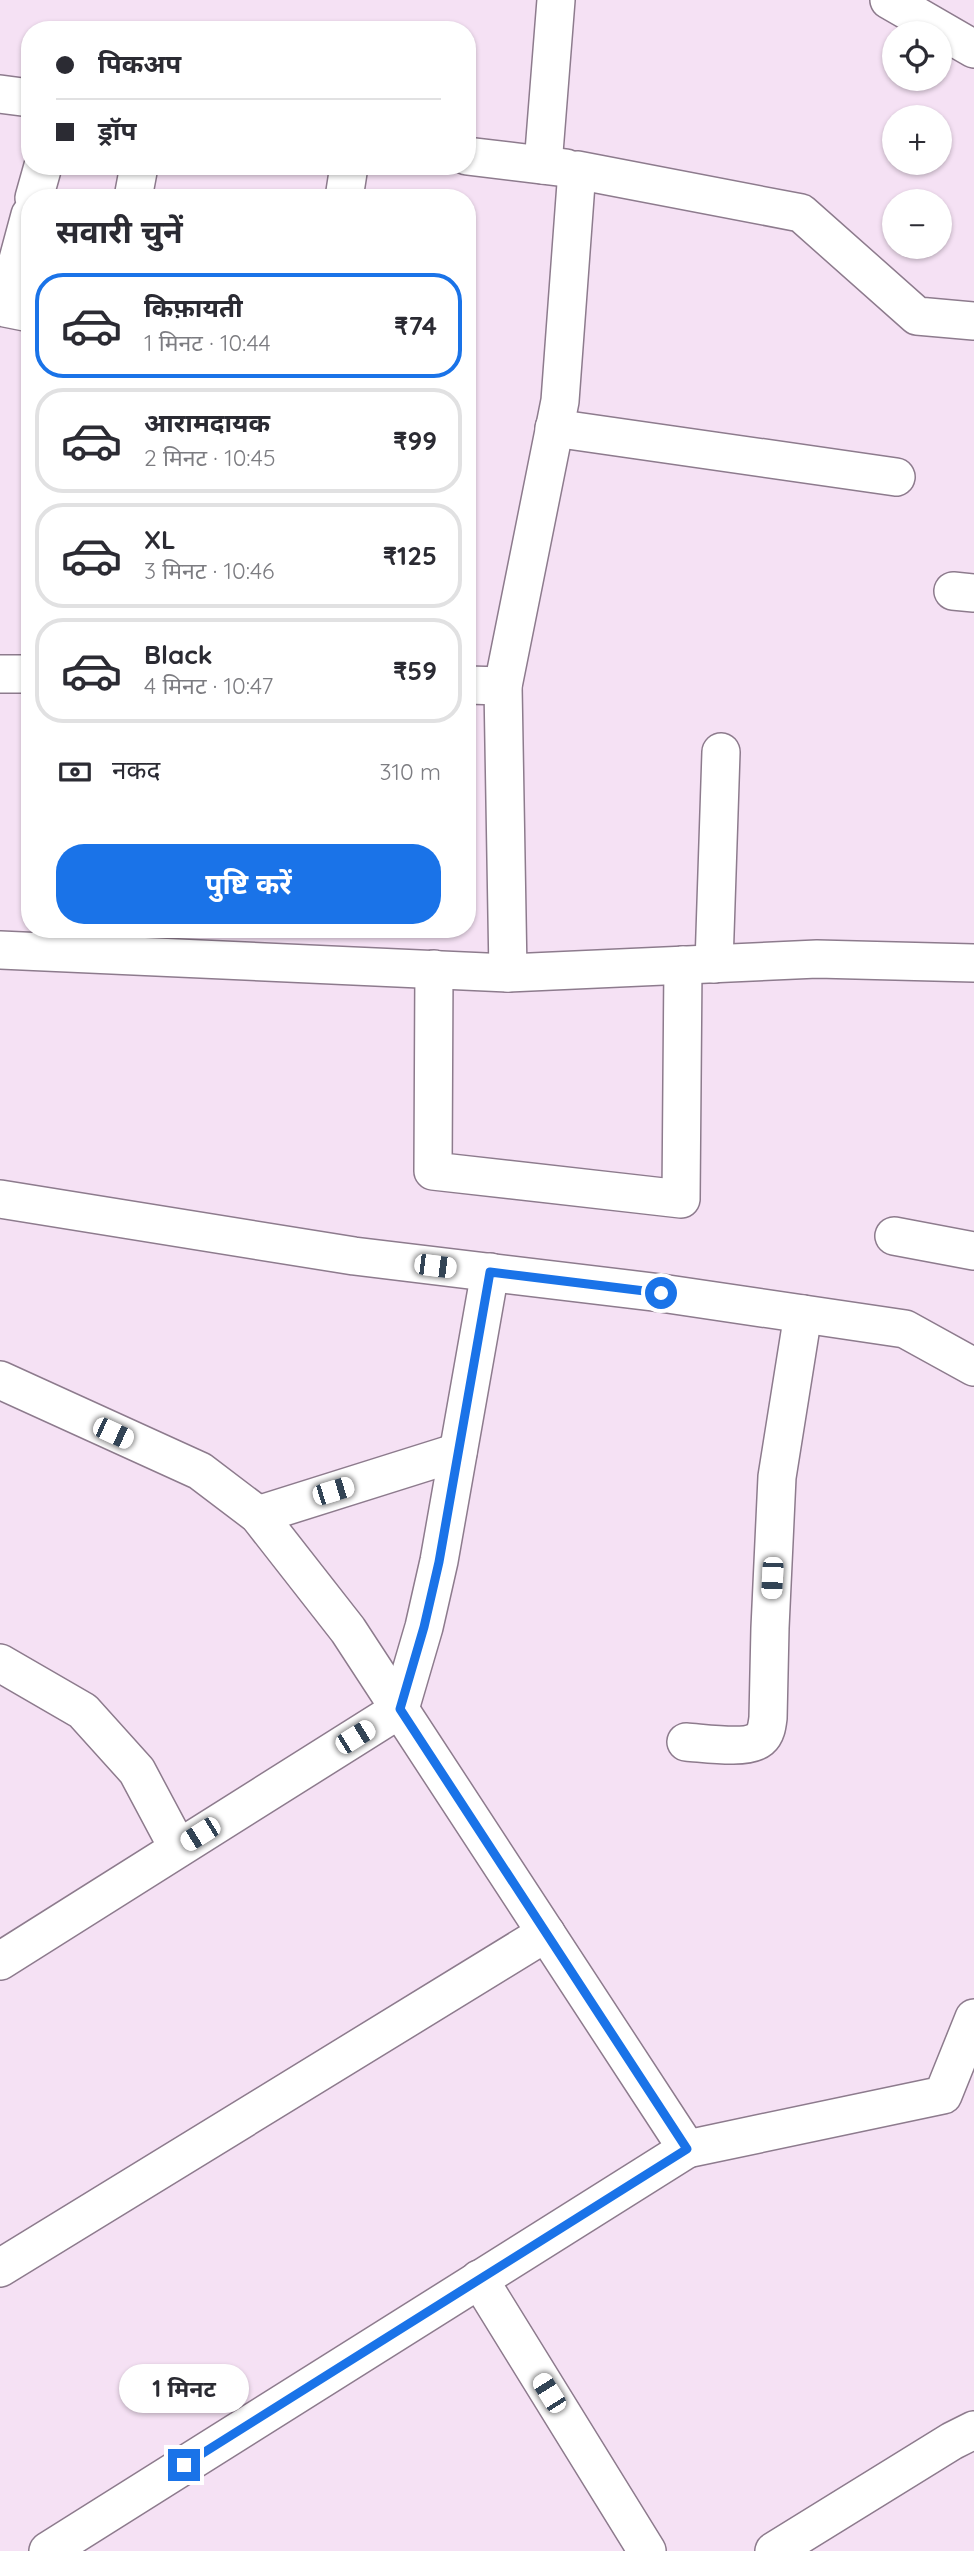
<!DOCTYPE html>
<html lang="hi">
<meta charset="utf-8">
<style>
:root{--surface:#fff;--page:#f7f7f7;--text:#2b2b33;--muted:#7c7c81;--line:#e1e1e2;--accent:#1a73e8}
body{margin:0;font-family:Quicksand,"Noto Sans Devanagari",sans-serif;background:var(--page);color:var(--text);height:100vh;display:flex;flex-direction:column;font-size:26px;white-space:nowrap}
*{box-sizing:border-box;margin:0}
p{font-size:23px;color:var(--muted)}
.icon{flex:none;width:38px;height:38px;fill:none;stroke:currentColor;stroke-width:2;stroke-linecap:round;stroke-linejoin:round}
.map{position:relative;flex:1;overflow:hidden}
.details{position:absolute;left:21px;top:189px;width:455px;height:749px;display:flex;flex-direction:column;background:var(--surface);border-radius:28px;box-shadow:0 2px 5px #0004}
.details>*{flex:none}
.banner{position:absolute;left:21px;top:21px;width:455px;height:154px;border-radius:28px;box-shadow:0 2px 5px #0004;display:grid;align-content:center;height:154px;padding:0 35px;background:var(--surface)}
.buttons{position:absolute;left:882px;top:21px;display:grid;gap:14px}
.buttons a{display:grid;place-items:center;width:70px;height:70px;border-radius:50%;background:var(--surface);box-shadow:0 2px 5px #0004;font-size:35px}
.end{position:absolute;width:32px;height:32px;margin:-16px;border:9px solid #1a73e8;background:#fff;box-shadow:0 0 0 4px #fff}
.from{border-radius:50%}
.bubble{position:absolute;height:49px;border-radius:24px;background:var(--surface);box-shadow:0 2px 5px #0004;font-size:23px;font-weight:700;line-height:49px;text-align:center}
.car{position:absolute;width:21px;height:42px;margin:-21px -10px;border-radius:9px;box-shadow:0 0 5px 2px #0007;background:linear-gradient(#fff 24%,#345 0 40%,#fff 0 76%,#345 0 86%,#fff 0)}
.banner b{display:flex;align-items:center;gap:24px;height:66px;font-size:26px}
.banner b+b{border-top:2px solid var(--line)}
.banner i{width:18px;height:18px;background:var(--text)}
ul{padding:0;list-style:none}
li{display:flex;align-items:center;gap:21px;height:105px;margin:0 14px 10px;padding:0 21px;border:4px solid var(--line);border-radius:28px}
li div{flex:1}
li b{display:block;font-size:26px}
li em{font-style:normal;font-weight:700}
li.active{border-color:var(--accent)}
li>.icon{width:63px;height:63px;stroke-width:1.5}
h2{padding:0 35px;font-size:32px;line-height:84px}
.pay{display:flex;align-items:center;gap:18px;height:77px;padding:0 35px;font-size:26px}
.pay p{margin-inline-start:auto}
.primary-button{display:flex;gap:14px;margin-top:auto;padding:14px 35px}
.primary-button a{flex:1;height:80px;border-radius:28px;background:var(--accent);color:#fff;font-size:28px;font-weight:700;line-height:80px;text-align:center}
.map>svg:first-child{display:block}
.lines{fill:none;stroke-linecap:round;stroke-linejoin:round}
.minor-casing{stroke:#8d7b8d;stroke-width:40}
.minor{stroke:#fff;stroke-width:37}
.route{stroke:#1a73e8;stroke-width:9}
</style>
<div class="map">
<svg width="974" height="2551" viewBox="0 0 974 2551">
<rect width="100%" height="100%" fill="#f5e1f4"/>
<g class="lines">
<g class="minor-casing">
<g id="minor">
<polyline points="889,0 974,49"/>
<polyline points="0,94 30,98"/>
<polyline points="467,156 566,168"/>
<polyline points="543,165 556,0"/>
<polyline points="34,198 43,166"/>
<polyline points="133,198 139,166"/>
<polyline points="344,198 349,166"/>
<polyline points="30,215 5,308 30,313"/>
<polyline points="554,428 896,477"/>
<polyline points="953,591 974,593"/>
<polyline points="0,674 30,674"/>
<polyline points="467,685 503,686"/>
<polyline points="0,950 508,973 817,959 974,963"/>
<polyline points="714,964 721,752"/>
<polyline points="434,969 433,1171 681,1199 683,965"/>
<polyline points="508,973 503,686 560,401 577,170 801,213 917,316 974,321"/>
<polyline points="0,1199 354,1256 661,1293 905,1329 974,1367"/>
<polyline points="894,1236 974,1251"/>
<polyline points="0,1380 200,1471 258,1515 348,1630 687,2149 943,2095 974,2018"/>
<polyline points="258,1515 458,1452"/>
<polyline points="0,1663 83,1711 137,1771 178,1848"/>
<path d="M686,1742c18,1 61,8 74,-3 6,-5 7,-13 8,-21l2,-90 7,-151 26,-163"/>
<polyline points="0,1961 400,1709 424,1627 439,1561 490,1272"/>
<polyline points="0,2268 546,1933"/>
<polyline points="479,2279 647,2551"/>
<polyline points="48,2551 687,2149"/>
<polyline points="774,2551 952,2441 974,2430"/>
</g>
</g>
<use href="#minor" class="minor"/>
</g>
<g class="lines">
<polyline class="route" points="184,2465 687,2149 400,1709 424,1627 439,1562 490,1272 661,1293"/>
</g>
</svg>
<div class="buttons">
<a><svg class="icon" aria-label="locate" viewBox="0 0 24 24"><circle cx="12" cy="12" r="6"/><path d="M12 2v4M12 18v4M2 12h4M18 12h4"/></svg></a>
<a>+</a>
<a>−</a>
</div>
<i class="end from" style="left:661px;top:1293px"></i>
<i class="end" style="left:184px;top:2465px"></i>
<div class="bubble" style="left:119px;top:2364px;width:130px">1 मिनट</div>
<i class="car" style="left:435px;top:1266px;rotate:97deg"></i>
<i class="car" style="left:113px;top:1433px;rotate:115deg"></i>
<i class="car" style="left:333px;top:1491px;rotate:73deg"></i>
<i class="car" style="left:772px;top:1578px;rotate:183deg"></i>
<i class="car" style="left:355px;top:1737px;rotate:58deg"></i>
<i class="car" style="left:200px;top:1834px;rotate:238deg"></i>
<i class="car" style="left:549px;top:2393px;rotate:328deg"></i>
<div class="banner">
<b><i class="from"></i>पिकअप</b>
<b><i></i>ड्रॉप</b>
</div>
<section class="details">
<h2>सवारी चुनें</h2>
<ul>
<li class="active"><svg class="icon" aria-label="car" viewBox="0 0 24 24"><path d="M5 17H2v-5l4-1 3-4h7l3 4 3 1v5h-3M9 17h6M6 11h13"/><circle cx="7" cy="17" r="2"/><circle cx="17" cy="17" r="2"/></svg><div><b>किफ़ायती</b><p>1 मिनट · 10:44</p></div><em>₹74</em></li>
<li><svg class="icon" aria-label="car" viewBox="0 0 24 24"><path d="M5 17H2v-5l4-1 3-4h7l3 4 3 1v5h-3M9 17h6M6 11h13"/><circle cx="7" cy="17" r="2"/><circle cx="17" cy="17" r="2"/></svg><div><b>आरामदायक</b><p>2 मिनट · 10:45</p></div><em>₹99</em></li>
<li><svg class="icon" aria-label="car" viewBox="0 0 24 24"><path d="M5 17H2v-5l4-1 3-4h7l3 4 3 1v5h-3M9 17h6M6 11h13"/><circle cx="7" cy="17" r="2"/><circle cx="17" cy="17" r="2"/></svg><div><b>XL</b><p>3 मिनट · 10:46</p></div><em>₹125</em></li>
<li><svg class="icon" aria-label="car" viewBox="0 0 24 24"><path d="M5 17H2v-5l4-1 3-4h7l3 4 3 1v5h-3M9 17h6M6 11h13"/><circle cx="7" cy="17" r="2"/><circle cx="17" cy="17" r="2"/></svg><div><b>Black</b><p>4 मिनट · 10:47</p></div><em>₹59</em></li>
</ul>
<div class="pay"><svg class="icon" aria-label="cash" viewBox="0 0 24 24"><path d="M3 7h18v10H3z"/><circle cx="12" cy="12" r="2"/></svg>नकद<p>310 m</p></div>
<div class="primary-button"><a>पुष्टि करें</a></div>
</section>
</div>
